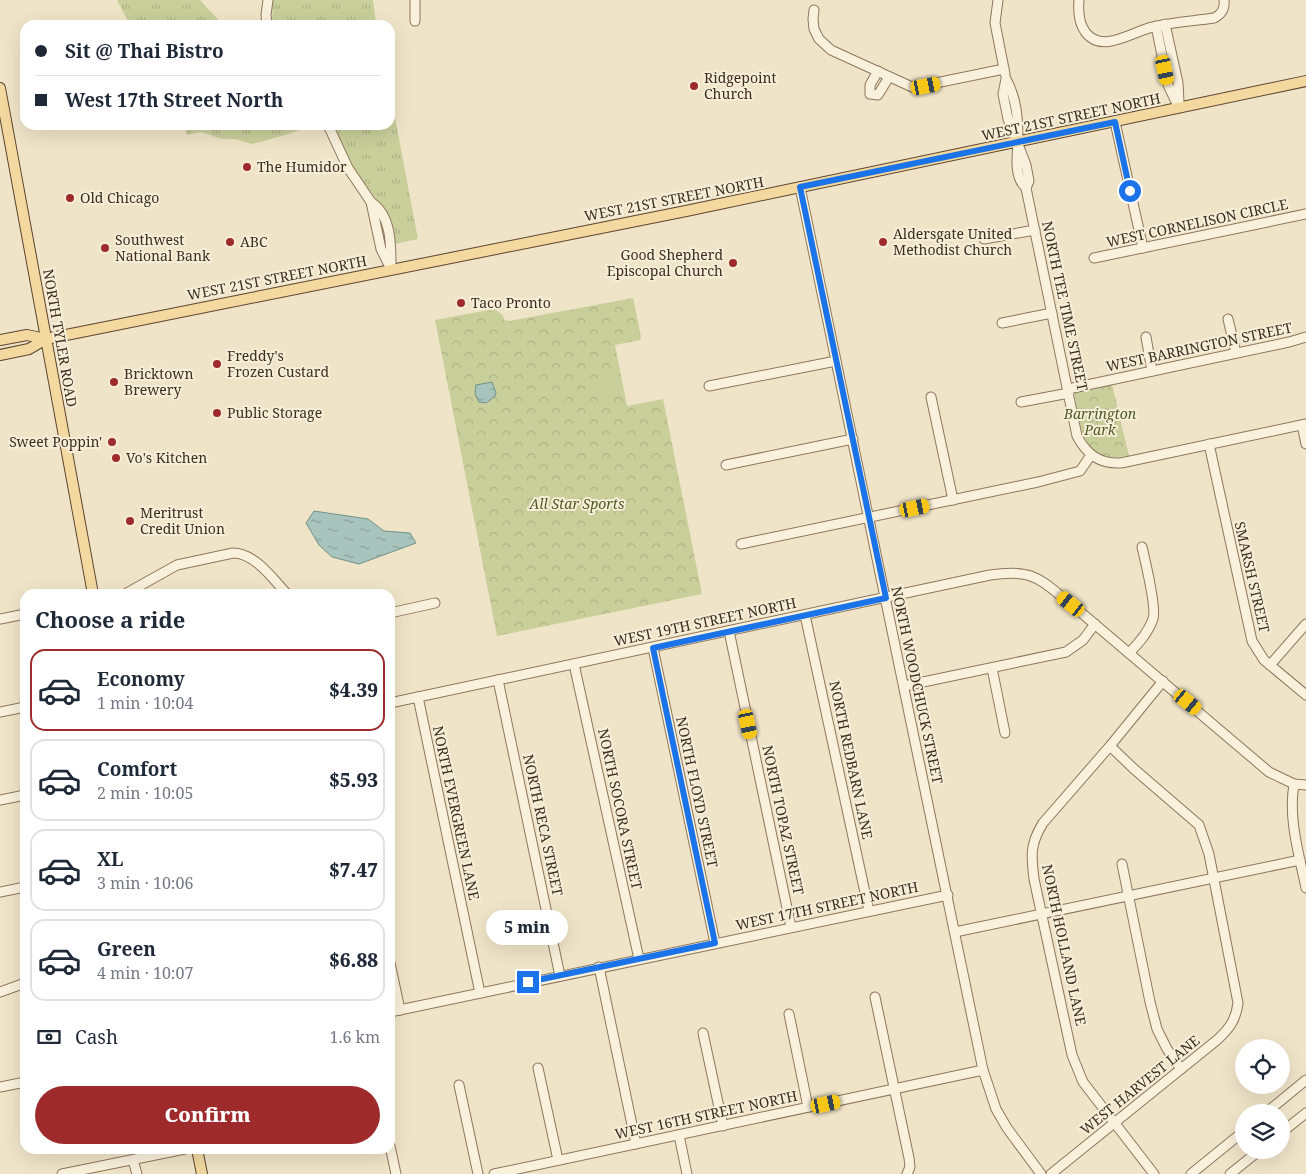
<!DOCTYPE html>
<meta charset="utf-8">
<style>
:root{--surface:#fff;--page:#f6f6f7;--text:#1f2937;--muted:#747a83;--line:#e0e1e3;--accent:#9e2a2b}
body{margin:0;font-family:"Noto Serif",serif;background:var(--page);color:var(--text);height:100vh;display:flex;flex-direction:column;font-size:19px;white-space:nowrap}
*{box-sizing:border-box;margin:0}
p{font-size:16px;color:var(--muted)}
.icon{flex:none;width:28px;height:28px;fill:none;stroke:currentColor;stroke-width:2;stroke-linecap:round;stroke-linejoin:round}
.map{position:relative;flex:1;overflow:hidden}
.details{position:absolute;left:20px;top:589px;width:375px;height:565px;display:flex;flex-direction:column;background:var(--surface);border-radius:15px;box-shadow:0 5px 20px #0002}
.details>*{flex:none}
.hud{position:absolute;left:20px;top:20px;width:375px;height:110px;border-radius:15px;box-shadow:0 5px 20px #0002;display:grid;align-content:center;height:110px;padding:0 15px;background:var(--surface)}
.buttons{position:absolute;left:1235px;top:1039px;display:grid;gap:10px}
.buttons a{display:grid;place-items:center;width:55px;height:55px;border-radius:50%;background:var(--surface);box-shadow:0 5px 20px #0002;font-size:25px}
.end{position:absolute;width:22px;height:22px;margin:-11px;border:6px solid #1a73e8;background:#fff;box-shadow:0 0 0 2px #fff}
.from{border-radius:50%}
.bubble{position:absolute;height:35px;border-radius:18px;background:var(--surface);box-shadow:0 5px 20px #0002;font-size:16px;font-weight:800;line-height:35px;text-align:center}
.car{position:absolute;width:15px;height:30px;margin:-15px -8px;border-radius:6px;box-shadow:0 0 4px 1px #0007;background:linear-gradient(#f5c518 24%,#345 0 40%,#f5c518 0 76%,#345 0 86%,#f5c518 0)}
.hud b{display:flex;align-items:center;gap:18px;height:48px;font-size:19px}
.hud b+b{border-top:1px solid var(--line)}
.hud i{width:12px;height:12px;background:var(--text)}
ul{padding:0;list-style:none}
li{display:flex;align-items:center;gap:15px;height:82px;margin:0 10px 8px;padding:0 5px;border:2px solid var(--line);border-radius:15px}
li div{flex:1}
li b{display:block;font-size:19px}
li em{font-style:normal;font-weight:800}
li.selected{border-color:var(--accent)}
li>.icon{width:45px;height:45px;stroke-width:1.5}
h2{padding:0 15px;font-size:22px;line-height:60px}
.pay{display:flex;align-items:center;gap:12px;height:55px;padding:0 15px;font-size:19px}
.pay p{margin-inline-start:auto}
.button{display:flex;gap:10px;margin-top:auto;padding:10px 15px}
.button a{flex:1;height:58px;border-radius:30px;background:var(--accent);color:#fff;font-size:20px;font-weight:800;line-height:58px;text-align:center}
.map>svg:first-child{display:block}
.grass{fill:url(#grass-tufts)}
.forest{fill:url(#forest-crowns)}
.pitch{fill:#c9cf9b}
.water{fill:url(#water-ripples);stroke:#6f938a}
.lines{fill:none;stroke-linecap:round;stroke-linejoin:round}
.minor-casing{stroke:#8d765c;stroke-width:11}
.major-casing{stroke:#5b4430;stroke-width:12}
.minor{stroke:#faf1dc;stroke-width:9}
.major{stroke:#f3d9a0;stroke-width:10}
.route{stroke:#1a73e8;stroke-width:6}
.poi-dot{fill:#9e2a2b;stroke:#f7eed8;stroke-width:2}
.labels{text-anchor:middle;stroke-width:4;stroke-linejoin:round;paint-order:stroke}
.poi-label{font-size:14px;fill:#3d2e20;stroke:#f7eed8;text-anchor:start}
.street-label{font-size:14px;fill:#3d2e20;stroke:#f7eed8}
.park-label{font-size:14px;font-style:italic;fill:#4d5a26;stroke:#f7eed8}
</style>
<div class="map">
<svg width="1306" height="1174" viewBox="0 0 1306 1174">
<defs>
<pattern id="grass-tufts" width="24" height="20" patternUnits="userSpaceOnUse" patternTransform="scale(1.25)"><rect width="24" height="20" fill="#c9cf9b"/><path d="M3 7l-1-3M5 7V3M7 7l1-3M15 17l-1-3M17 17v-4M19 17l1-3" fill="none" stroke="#aeb285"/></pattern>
<pattern id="forest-crowns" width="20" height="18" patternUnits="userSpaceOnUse" patternTransform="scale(1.25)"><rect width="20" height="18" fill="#c9cf9b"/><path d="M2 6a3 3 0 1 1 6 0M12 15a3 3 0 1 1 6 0" fill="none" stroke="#aeb285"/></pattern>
<pattern id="water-ripples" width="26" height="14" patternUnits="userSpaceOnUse" patternTransform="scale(1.25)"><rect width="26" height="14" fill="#a9c4bc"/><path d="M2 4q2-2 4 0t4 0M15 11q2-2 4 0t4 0" fill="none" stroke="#8ba098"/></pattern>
</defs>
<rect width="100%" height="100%" fill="#f0e4c8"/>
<g class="grass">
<polygon points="117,0 200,0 223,25 130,25"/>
<polygon points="273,0 373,0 376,25 272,25"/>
<polygon points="390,91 418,239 395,244 381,206 349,162 334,125 390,125"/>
<polygon points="185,125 313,125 289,134 252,144 235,139 222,139 201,132 187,135"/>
</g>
<g class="forest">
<polygon points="633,298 641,337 640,340 615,345 627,406 663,399 702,594 497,636 435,320 494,309 503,315 504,320 509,321"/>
<path d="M1112,384l17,72c-48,8 -48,-27 -55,-64z"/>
</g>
<polygon class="pitch" points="618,374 621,391 593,396 590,380"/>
<g class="water">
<polygon points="492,382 496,393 495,396 486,403 479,402 475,394 476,385"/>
<polygon points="314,511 368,519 384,531 410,533 416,543 359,564 332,557 319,545 306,523"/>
</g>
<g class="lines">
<g class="minor-casing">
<g id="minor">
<polyline points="998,0 995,23 1005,74"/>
<path d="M1079,0c-1,11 0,24 7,33 17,21 47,-2 67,-6 20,-5 41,-6 61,-9 8,-4 11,-9 10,-18"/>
<polyline points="814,10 813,19 814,29 819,39 831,50 912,87 926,85 1004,69"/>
<polyline points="415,21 415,0"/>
<polyline points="1165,24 1178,83 1179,102"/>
<polyline points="267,25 266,15 268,0"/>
<polyline points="1156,26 1168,85 1179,108"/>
<polyline points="878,71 870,85 870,94 878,95 889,77"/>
<polyline points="1115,122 1143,248"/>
<polyline points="328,125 348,168 371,202"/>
<path d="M1018,142c-1,16 -4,35 8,46l3,-7 -3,-16 -18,-46 -5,-25 3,-15c11,20 12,40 12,63"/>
<polyline points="800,187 983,1070 996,1109 1007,1128 1041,1174"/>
<path d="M1026,188l51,248c10,19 23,28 44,27l185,-39"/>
<path d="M371,202c21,14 20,44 20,67l-10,-20z"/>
<polyline points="984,239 1035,230"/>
<polyline points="1094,258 1306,214"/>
<polyline points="1228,319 1236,353"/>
<polyline points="1002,323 1052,313"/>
<polyline points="1146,337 1152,371"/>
<polyline points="709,386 836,361"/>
<polyline points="1068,389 1289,342 1306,337"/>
<polyline points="931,397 953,500"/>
<polyline points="1021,402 1069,393"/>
<polyline points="1302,425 1306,444"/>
<polyline points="1209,444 1252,641 1264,660 1306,695"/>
<polyline points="726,465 853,439"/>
<polyline points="741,544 1038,482 1080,471 1091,455"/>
<path d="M125,594l52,-29 56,-12c22,0 40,26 54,41"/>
<polyline points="390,613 435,603"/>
<polyline points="805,615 869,911"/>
<polyline points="0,619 25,614"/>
<polyline points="729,631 791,927"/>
<polyline points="653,648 715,943"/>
<path d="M1129,653c10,-10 19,-20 24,-34 4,-10 -8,-59 -11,-72"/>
<polyline points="574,664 639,959"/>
<polyline points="1270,665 1306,624"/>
<polyline points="992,668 1005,733"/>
<polyline points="498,680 560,976"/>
<polyline points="904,686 1066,652 1083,640 1095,624"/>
<polyline points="418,697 480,993"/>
<path d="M390,703l600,-128c44,-6 48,3 81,29l198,168 25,12 12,1"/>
<polyline points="0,712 25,707"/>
<path d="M1294,784c-6,35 5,70 12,104"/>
<polyline points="0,800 25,795"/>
<polyline points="1122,864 1150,1002 1157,1029 1167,1049 1181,1069"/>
<polyline points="0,892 25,887"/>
<polyline points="955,932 1300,860"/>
<polyline points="390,963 400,1010"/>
<polyline points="599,967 636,1144"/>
<polyline points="0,992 25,983"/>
<polyline points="875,997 909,1158 910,1167 907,1174"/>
<polyline points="390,1012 948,895"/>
<polyline points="789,1014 808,1107"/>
<polyline points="703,1033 723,1126"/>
<polyline points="538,1068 558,1160"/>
<polyline points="459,1085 478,1174"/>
<polyline points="0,1087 25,1082"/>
<polyline points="1267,1112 1306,1080"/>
<polyline points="1281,1133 1306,1113"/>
<polyline points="679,1135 687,1174"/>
<polyline points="390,1146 396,1174"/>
<polyline points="133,1160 137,1174"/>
<polyline points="62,1174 185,1149"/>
<polyline points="494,1174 983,1070"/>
<path d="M1051,1174l166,-134c12,-11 19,-20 21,-37l-29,-149 -10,-29 -65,-56 -24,-23"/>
<path d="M1154,1174l-71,-92 -11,-27 -38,-176c-3,-24 -4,-35 9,-56l67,-77 53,-65"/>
<polyline points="1191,1174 1244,1131"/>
<polyline points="1230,1174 1260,1150"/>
</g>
</g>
<g class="major-casing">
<g id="major">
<polyline points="0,88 93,594"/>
<polyline points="0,340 27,335 46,339"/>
<polyline points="0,355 29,349 46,339 686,211 1306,81"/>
<polyline points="197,1149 202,1174"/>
</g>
</g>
<use href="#minor" class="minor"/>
<use href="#major" class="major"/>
</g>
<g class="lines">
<polyline class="route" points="528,982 715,943 653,648 886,598 800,187 1115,122 1130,191"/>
</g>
<g class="poi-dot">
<circle cx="694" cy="86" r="5"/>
<circle cx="247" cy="167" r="5"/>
<circle cx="70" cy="198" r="5"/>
<circle cx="230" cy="242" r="5"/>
<circle cx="883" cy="242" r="5"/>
<circle cx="105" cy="248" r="5"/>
<circle cx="733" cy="263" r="5"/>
<circle cx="461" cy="303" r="5"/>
<circle cx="217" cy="364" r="5"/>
<circle cx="114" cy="382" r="5"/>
<circle cx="217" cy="413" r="5"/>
<circle cx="112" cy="442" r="5"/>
<circle cx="116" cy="458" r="5"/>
<circle cx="130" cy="521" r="5"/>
</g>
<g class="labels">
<g class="poi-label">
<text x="704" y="83">Ridgepoint<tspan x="704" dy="16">Church</tspan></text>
<text x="257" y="172">The Humidor</text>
<text x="80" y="203">Old Chicago</text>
<text x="893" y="239">Aldersgate United<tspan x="893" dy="16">Methodist Church</tspan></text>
<text x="115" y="245">Southwest<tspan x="115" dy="16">National Bank</tspan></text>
<text x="240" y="247">ABC</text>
<text x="723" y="260" text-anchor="end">Good Shepherd<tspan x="723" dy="16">Episcopal Church</tspan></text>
<text x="471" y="308">Taco Pronto</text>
<text x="227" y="361">Freddy's<tspan x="227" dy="16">Frozen Custard</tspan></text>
<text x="124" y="379">Bricktown<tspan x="124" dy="16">Brewery</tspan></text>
<text x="227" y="418">Public Storage</text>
<text x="102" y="447" text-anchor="end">Sweet Poppin'</text>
<text x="126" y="463">Vo's Kitchen</text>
<text x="140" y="518">Meritrust<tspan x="140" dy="16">Credit Union</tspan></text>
</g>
<g class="street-label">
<text transform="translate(1071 117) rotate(-12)" y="5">WEST 21ST STREET NORTH</text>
<text transform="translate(674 199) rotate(-11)" y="5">WEST 21ST STREET NORTH</text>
<text transform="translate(1197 223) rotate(-12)" y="5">WEST CORNELISON CIRCLE</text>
<text transform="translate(277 278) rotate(-11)" y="5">WEST 21ST STREET NORTH</text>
<text transform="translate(1065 306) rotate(78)" y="5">NORTH TEE TIME STREET</text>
<text transform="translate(60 338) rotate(80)" y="5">NORTH TYLER ROAD</text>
<text transform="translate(1199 347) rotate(-12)" y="5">WEST BARRINGTON STREET</text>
<text transform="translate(1252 577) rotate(77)" y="5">SMARSH STREET</text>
<text transform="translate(705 622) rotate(-12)" y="5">WEST 19TH STREET NORTH</text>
<text transform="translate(917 685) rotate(78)" y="5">NORTH WOODCHUCK STREET</text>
<text transform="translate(851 760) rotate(78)" y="5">NORTH REDBARN LANE</text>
<text transform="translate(697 792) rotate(78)" y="5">NORTH FLOYD STREET</text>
<text transform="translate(620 809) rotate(78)" y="5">NORTH SOCORA STREET</text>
<text transform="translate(456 813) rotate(78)" y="5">NORTH EVERGREEN LANE</text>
<text transform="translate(783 820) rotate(78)" y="5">NORTH TOPAZ STREET</text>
<text transform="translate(543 825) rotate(78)" y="5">NORTH RECA STREET</text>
<text transform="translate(827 906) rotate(-12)" y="5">WEST 17TH STREET NORTH</text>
<text transform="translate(1064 945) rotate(78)" y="5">NORTH HOLLAND LANE</text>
<text transform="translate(1140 1085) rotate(-39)" y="5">WEST HARVEST LANE</text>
<text transform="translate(706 1115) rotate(-12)" y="5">WEST 16TH STREET NORTH</text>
</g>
<g class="park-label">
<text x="1100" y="419">Barrington<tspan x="1100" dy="16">Park</tspan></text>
<text x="577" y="509">All Star Sports</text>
</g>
</g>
</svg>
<div class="buttons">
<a><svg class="icon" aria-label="locate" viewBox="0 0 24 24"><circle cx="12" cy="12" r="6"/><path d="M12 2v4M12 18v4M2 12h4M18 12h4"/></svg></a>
<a><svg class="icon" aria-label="layers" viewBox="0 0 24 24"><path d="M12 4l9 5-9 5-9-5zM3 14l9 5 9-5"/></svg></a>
</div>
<i class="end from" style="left:1130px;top:191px"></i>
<i class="end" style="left:528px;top:982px"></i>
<div class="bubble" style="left:486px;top:910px;width:82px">5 min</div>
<i class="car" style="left:1165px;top:70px;rotate:168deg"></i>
<i class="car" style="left:926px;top:86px;rotate:79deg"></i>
<i class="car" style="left:915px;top:508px;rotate:78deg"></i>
<i class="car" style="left:1071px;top:604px;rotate:308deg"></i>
<i class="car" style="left:1188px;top:702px;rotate:129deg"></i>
<i class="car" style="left:748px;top:724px;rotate:168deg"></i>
<i class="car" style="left:826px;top:1104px;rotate:78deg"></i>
<div class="hud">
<b><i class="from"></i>Sit @ Thai Bistro</b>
<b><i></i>West 17th Street North</b>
</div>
<section class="details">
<h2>Choose a ride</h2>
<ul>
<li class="selected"><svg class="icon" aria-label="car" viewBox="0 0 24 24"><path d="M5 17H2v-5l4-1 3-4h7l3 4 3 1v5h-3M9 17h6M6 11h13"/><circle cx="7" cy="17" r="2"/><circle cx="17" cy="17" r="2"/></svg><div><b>Economy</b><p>1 min · 10:04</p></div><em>$4.39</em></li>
<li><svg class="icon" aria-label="car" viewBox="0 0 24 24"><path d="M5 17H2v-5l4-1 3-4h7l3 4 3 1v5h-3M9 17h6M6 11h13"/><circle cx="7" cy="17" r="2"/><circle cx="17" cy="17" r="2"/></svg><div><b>Comfort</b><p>2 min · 10:05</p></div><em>$5.93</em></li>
<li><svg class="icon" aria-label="car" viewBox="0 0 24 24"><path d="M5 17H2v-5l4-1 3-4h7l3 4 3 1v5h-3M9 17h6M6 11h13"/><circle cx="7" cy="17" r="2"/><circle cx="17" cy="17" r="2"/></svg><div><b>XL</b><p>3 min · 10:06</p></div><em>$7.47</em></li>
<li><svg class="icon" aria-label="car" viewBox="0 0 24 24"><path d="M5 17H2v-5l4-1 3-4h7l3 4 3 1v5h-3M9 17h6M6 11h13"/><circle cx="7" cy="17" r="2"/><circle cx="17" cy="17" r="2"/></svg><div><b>Green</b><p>4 min · 10:07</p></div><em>$6.88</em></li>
</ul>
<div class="pay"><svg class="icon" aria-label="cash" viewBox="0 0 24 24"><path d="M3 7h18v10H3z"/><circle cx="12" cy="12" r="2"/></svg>Cash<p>1.6 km</p></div>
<div class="button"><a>Confirm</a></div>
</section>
</div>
